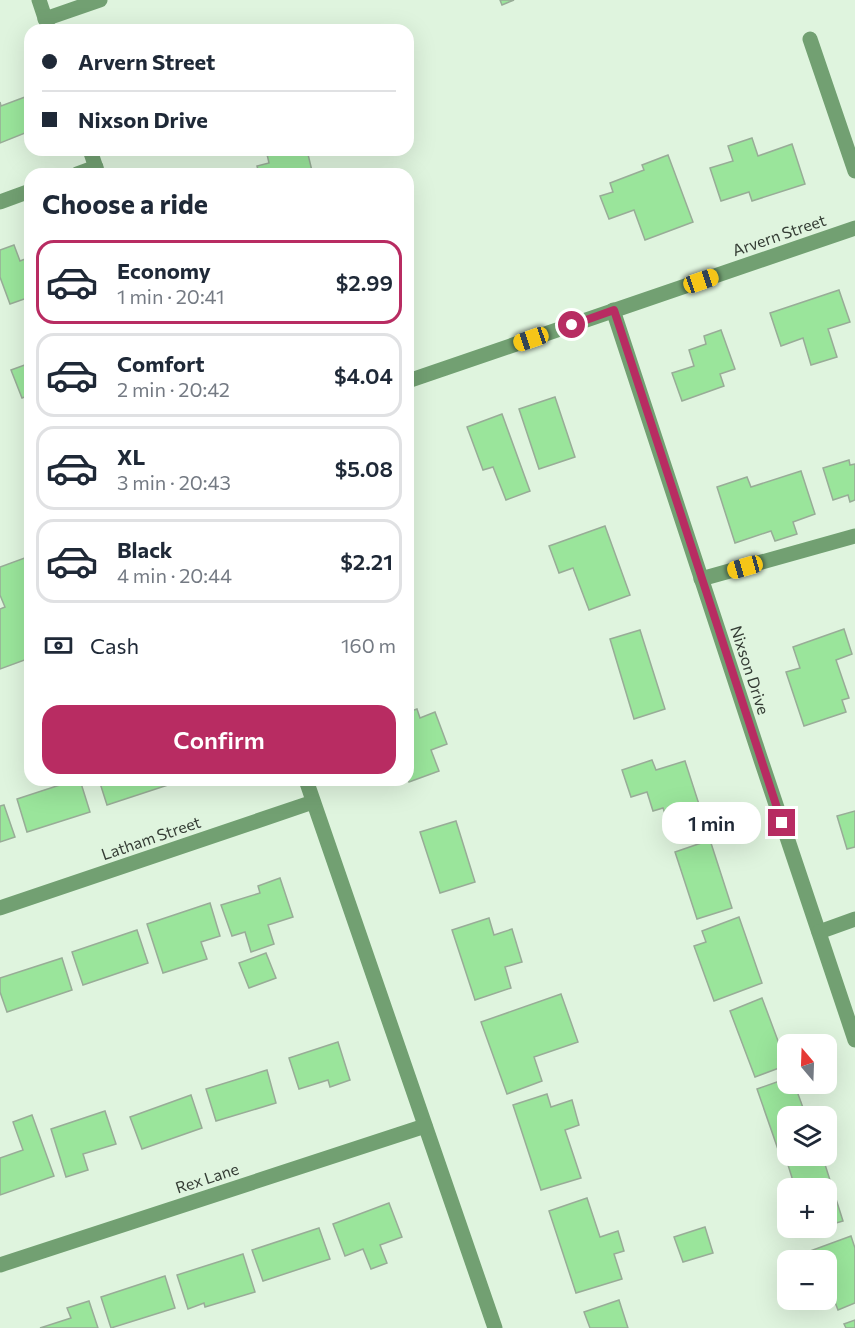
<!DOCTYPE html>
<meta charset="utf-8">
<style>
:root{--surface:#fff;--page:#f2f2f3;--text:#1f2937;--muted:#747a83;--line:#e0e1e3;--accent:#b82c62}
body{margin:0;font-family:Commissioner,sans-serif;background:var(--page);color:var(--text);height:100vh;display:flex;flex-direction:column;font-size:22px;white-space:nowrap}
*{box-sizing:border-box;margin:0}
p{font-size:20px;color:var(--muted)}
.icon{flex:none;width:33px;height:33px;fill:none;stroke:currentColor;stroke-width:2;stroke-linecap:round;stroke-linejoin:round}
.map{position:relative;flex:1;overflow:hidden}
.sheet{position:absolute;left:24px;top:168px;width:390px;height:618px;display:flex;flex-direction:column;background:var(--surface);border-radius:18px;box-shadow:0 6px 24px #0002}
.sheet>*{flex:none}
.banner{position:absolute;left:24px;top:24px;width:390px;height:132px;border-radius:18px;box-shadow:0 6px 24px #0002;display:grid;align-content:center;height:132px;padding:0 18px;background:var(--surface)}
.needle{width:39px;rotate:341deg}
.controls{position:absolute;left:777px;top:1034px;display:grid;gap:12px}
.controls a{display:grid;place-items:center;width:60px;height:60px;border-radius:12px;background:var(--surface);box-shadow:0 6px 24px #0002;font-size:30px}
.end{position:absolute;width:27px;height:27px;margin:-14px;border:8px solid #b82c62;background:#fff;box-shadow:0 0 0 3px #fff}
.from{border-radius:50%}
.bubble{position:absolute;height:42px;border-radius:18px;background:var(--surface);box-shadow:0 6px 24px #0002;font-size:20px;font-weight:600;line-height:42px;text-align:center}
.car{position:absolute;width:18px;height:36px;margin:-18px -9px;border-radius:8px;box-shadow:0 0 4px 2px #0007;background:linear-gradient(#f5c518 24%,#345 0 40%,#f5c518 0 76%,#345 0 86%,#f5c518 0)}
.banner b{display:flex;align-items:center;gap:21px;height:57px;font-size:22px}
.banner b+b{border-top:2px solid var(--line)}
.banner i{width:15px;height:15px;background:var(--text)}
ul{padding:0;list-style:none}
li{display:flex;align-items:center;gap:18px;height:84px;margin:0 12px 9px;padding:0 6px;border:3px solid var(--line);border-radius:18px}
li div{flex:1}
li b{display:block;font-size:22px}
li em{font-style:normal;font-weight:600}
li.active{border-color:var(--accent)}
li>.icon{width:54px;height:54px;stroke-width:1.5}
h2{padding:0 18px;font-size:27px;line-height:72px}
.pay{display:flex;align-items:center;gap:15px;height:66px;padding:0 18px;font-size:22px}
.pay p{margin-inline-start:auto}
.cta{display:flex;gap:12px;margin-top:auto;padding:12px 18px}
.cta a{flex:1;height:69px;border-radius:18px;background:var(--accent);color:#fff;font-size:24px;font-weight:600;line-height:69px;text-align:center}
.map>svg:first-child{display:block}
.building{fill:#9ae59b;stroke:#98ac97;stroke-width:1.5}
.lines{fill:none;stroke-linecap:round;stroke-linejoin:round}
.minor{stroke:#72a072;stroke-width:15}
.route{stroke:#b82c62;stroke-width:8}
.labels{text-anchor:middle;stroke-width:5;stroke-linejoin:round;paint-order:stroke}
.street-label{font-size:16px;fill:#343c34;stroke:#dff4de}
</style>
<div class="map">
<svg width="855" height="1328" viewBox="0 0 855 1328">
<rect width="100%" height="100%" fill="#dff4de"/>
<g class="building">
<polygon points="500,0 514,0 502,5"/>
<polygon points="25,97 30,110 30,131 0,143 0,102 1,106"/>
<polygon points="752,138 758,156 792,144 805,184 752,201 749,192 721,201 710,168 733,161 728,146"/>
<polygon points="266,150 307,150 312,171 299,174 259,174 257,166 269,163"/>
<polygon points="668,155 693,222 645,240 634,210 609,219 600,196 613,192 610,183 644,170 642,165"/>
<polygon points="14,245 20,261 30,257 30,297 10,304 0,277 0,250"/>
<polygon points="839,290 850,322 828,329 837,357 811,365 803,338 781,346 770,313"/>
<polygon points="721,330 735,369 720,374 724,386 682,401 672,373 694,366 689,350 706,344 704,336"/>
<polygon points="30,363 30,395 22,398 11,370"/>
<polygon points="555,397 575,457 539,469 519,409"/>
<polygon points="502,414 530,491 506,500 493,467 483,470 467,427"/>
<polygon points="849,460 850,465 855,464 855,500 850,502 848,495 833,500 823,468"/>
<polygon points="801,471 815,514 793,522 797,534 775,541 771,531 735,543 717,487 747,477 751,487"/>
<polygon points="605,526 630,595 589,610 573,568 559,573 549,546"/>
<polygon points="30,556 30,658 0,669 0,609 5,607 0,595 0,567"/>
<polygon points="844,629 852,654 836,660 849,698 842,700 846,712 804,726 786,672 800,668 793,647"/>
<polygon points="640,630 665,709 634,719 610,639"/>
<polygon points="417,709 420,718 435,712 447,744 431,750 439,771 409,782 408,778 408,712"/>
<polygon points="652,760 656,770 685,761 706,826 673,837 663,808 653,811 647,792 631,797 622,770"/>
<polygon points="75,780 80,780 90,812 27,832 17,799"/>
<polygon points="99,780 167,780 168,785 107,805"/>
<polygon points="178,780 195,780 179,785"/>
<polygon points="4,805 15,837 0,842 0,806"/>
<polygon points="855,811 855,847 847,849 837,816"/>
<polygon points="456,821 475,882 440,893 420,832"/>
<polygon points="710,840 732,908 697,919 675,852"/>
<polygon points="280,878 293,917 268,925 274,944 251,952 245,932 232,936 221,905 260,893 258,886"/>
<polygon points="210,903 220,936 201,942 207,959 163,973 147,924"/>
<polygon points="739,917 762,983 714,1001 694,946 706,942 702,931"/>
<polygon points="489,918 494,935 512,929 522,962 505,967 511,988 475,1000 452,930"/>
<polygon points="137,930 148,963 83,985 72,952"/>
<polygon points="266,953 276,978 249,988 239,963"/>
<polygon points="62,958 72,990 7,1012 0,992 0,978"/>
<polygon points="561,994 578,1042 534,1057 542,1081 507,1094 481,1022"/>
<polygon points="762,998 787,1065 755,1077 730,1011"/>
<polygon points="338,1042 350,1080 330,1087 328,1080 299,1089 289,1058"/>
<polygon points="267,1070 276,1103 216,1121 206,1089"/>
<polygon points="788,1078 788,1083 794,1083 806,1116 788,1116 788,1153 780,1155 757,1089"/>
<polygon points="547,1094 551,1107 572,1100 579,1125 565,1130 581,1178 541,1190 513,1105"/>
<polygon points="191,1095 202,1128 142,1149 130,1117"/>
<polygon points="105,1111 116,1144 83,1154 88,1170 66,1177 51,1129"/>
<polygon points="32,1115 54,1176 0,1195 0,1158 23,1150 13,1122"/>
<polygon points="822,1155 843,1221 826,1226 826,1188 788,1188 788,1196 785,1187 794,1184 788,1165"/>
<polygon points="587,1198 600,1237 618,1231 624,1251 614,1254 622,1279 576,1293 549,1211"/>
<polygon points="389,1203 402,1237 380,1245 387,1263 371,1269 363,1249 345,1256 333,1224"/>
<polygon points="705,1227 713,1253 683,1262 674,1237"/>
<polygon points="319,1228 330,1259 263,1281 252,1250"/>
<polygon points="851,1236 855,1248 855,1303 838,1310 828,1284 826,1284 826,1260 791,1260 791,1258"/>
<polygon points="243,1254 255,1292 205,1307 204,1303 188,1309 177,1275"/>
<polygon points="165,1276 175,1308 111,1328 101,1297"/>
<polygon points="619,1300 628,1328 590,1328 584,1312"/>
<polygon points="89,1301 98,1328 40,1328 71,1318 67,1308"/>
<polygon points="855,1320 855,1328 846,1328 844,1324"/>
</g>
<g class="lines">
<g class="minor">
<polyline points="39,0 49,30"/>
<polyline points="45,19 100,0"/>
<polyline points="810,39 855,171"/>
<polyline points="90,150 98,174"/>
<polyline points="77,174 96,167"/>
<polyline points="0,202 30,191"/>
<polyline points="613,310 760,757 855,1040"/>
<polyline points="408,381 855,228"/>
<polyline points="701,579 855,536"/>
<polyline points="306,780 495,1328"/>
<polyline points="0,908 313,802"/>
<polyline points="819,932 855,919"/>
<polyline points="0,1265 425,1126"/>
</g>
</g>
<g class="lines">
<polyline class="route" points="572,325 614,310 782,823"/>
</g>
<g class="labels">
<g class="street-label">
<text transform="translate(779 235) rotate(-19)" y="6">Arvern Street</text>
<text transform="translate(750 670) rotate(72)" y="6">Nixson Drive</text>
<text transform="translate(151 838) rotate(-19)" y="6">Latham Street</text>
<text transform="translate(207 1178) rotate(-18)" y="6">Rex Lane</text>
</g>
</g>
</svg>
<div class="controls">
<a><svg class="needle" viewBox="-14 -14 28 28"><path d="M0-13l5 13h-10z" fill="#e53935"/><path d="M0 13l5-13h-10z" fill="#747a83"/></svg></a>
<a><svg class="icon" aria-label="layers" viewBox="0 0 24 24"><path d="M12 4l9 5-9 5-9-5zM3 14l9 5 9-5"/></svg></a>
<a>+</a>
<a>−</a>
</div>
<i class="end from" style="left:572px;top:325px"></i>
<i class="end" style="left:782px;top:823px"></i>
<div class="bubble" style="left:662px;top:802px;width:99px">1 min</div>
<i class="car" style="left:701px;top:281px;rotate:71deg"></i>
<i class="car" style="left:531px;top:339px;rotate:251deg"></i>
<i class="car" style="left:745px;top:567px;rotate:254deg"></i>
<div class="banner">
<b><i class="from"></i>Arvern Street</b>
<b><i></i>Nixson Drive</b>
</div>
<section class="sheet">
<h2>Choose a ride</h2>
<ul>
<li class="active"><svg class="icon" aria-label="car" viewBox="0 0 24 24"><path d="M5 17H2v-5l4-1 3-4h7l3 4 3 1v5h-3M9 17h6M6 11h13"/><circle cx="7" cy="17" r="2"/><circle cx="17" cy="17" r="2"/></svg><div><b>Economy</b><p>1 min · 20:41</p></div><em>$2.99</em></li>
<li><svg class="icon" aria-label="car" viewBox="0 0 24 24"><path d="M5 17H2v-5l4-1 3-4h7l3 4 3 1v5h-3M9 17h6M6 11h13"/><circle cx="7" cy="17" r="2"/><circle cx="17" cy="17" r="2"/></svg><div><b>Comfort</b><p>2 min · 20:42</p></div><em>$4.04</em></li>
<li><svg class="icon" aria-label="car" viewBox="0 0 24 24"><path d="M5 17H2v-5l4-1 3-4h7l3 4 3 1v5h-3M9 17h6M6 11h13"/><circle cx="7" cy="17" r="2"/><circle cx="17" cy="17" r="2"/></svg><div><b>XL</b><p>3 min · 20:43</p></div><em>$5.08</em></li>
<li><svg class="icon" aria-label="car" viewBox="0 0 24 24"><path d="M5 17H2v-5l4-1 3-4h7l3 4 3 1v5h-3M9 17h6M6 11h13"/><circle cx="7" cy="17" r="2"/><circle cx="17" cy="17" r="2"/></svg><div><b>Black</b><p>4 min · 20:44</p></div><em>$2.21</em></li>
</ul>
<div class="pay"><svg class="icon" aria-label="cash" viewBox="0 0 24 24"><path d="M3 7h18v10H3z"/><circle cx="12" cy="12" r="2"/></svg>Cash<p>160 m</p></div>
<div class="cta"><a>Confirm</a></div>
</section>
</div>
